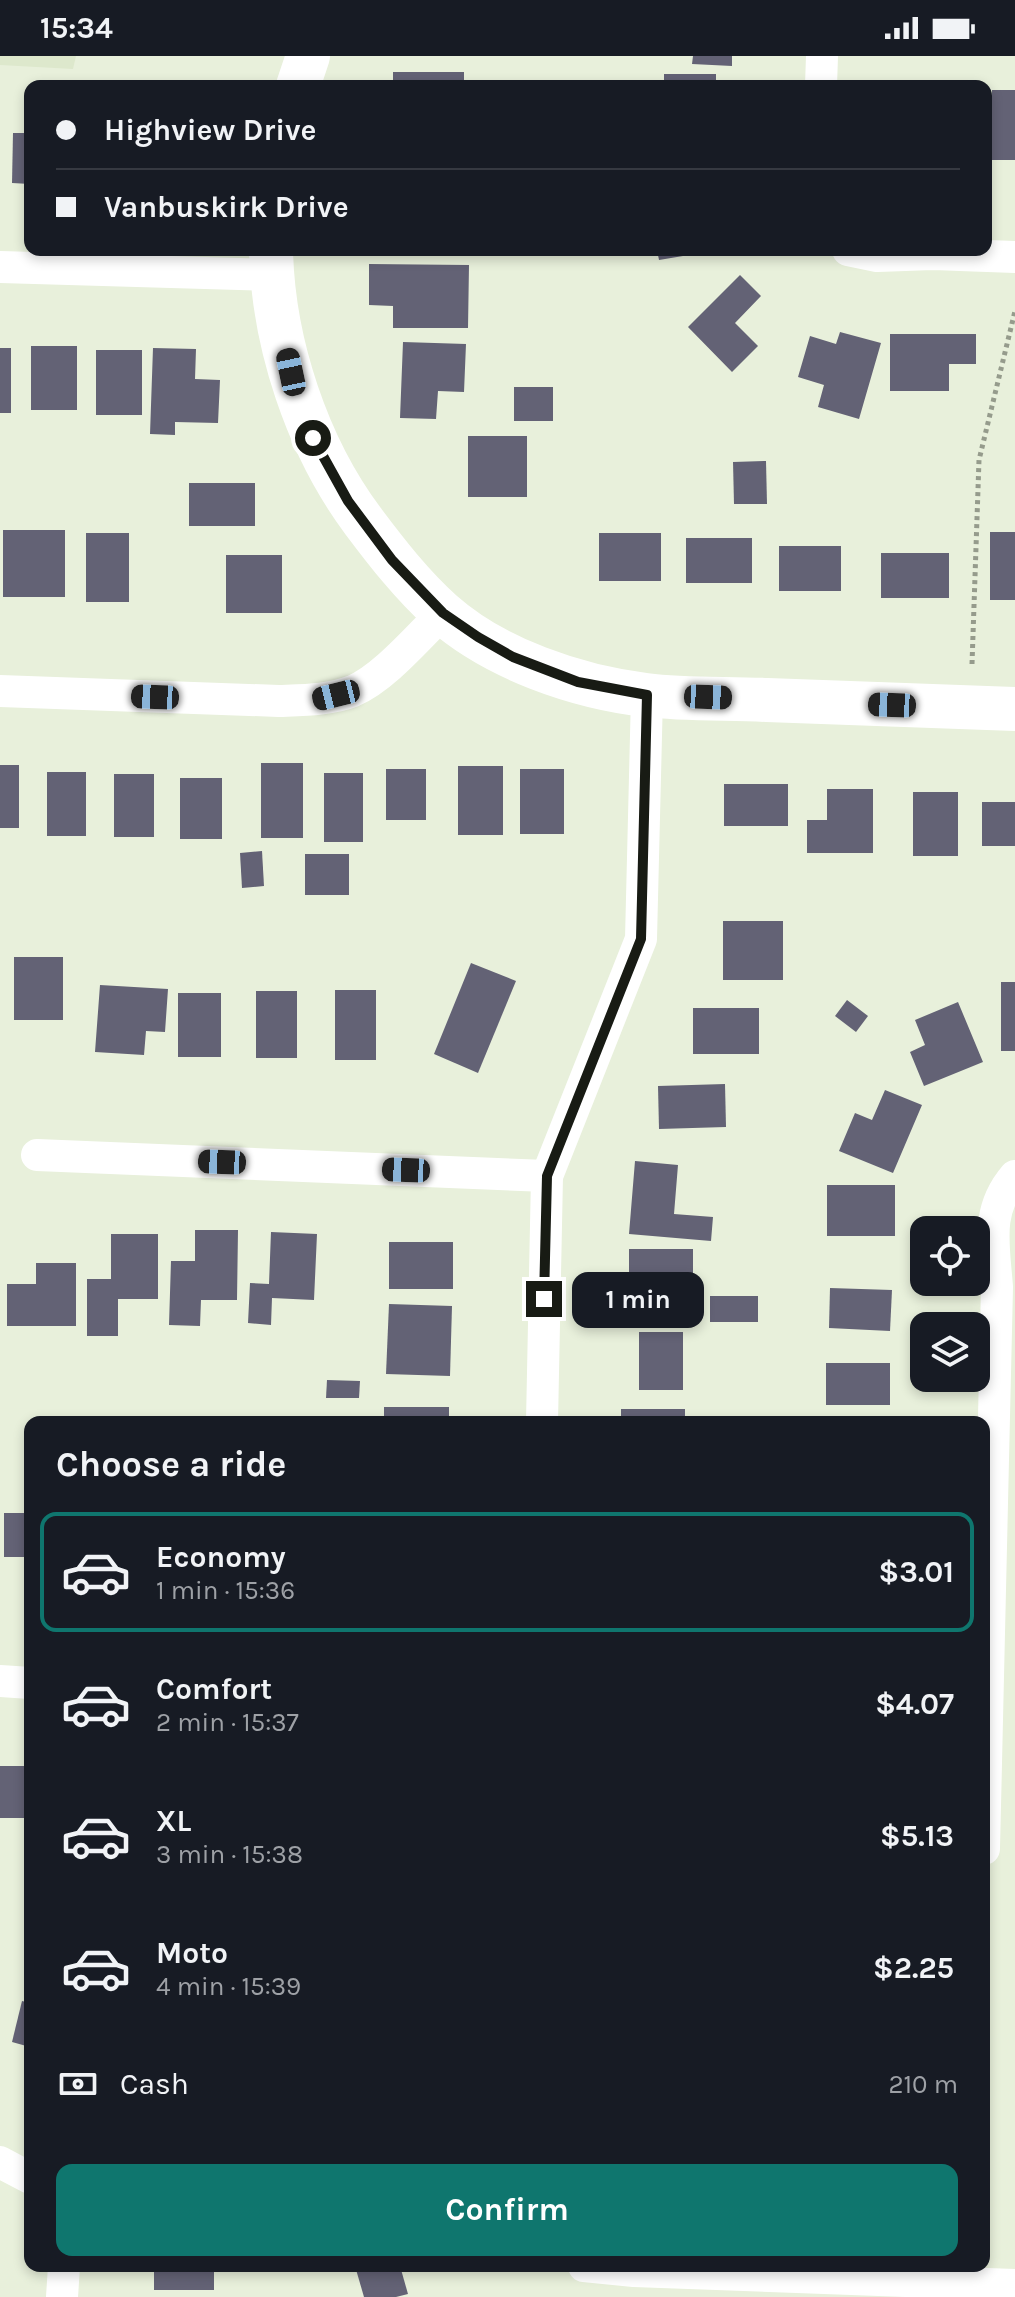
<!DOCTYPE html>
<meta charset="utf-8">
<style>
:root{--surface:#171b24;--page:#242831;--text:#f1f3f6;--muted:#9ea1a6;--line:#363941;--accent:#0f766e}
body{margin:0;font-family:Karla,sans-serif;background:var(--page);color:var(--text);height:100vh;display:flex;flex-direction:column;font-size:30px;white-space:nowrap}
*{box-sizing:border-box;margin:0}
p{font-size:26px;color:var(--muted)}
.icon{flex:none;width:44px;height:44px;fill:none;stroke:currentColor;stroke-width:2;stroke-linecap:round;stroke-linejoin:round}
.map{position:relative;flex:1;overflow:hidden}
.panel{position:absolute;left:24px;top:1360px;width:966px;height:856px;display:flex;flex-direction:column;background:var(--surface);border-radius:16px;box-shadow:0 4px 12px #0003}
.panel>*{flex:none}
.guide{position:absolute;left:24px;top:24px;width:968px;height:176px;border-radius:16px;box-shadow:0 4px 12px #0003;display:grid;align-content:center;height:176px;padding:0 32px;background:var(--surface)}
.tools{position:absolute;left:910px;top:1160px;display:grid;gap:16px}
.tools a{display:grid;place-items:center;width:80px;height:80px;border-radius:16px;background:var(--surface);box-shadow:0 4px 12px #0003;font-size:40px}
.end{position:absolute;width:36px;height:36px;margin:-18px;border:10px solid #181b14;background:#fff;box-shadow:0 0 0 4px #fff}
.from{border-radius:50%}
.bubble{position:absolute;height:56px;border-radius:16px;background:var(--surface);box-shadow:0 4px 12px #0003;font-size:26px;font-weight:700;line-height:56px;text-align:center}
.car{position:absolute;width:24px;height:48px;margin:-24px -12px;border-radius:10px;box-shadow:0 0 6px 2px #0007;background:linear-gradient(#222 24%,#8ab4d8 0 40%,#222 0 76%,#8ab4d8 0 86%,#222 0)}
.guide b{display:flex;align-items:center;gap:28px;height:76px;font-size:30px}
.guide b+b{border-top:2px solid var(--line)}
.guide i{width:20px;height:20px;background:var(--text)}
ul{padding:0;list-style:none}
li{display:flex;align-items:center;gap:24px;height:120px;margin:0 16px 12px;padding:0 16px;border:4px solid transparent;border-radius:16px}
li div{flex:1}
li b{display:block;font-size:30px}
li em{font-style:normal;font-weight:700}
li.on{border-color:var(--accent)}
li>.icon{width:72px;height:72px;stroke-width:1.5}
h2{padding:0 32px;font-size:36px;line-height:96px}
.pay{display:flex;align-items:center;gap:20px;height:88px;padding:0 32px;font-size:30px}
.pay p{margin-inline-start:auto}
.button{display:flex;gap:16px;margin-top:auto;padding:16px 32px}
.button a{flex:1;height:92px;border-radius:16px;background:var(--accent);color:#fff;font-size:32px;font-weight:700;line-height:92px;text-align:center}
.status{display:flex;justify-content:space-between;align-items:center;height:56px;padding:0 40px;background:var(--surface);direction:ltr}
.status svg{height:22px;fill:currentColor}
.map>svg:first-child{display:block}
.built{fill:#dde8cc}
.building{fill:#636275}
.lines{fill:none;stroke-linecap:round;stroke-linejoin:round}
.path{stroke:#959b8c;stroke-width:5;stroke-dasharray:4 4;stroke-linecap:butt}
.street{stroke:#fff;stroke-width:32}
.secondary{stroke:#fff;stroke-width:44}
.route{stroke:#181b14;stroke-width:10}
</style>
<div class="status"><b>15:34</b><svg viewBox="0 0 49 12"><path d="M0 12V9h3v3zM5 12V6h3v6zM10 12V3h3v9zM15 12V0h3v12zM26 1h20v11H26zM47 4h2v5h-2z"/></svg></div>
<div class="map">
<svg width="1015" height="2241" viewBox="0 0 1015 2241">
<rect width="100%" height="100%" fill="#e8f0db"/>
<polygon class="built" points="0,0 76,0 73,13 0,9"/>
<g class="building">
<polygon points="693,0 732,0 732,10 692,8"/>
<rect x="393" y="16" width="71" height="14"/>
<rect x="664" y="18" width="52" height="12"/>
<rect x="992" y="34" width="23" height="70"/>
<polygon points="13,77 30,77 30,128 12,127"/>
<polygon points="657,194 707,194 707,196 659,204"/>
<polygon points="369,208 469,209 468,272 393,272 393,250 369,249"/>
<polygon points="740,219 761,240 735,267 758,290 732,316 688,271"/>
<polygon points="840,276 881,287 859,363 818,351 824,329 798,321 810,280 836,288"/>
<polygon points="890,278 976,278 976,308 949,308 949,335 890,335"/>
<polygon points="403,286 466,288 464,336 438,335 436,363 400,362"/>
<rect x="31" y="290" width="46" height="64"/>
<rect x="0" y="292" width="11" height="65"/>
<polygon points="153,292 196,293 195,323 220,324 218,367 175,366 175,379 150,378"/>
<rect x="96" y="294" width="46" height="65"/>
<rect x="514" y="331" width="39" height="34"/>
<rect x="468" y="380" width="59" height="61"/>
<polygon points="766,405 767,448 734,448 733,406"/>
<rect x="189" y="427" width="66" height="43"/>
<rect x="3" y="474" width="62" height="67"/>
<rect x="990" y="476" width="25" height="68"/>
<rect x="86" y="477" width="43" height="69"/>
<rect x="599" y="477" width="62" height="48"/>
<rect x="686" y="482" width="66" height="45"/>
<rect x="779" y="490" width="62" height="45"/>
<rect x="881" y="497" width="68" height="45"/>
<rect x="226" y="499" width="56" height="58"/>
<rect x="261" y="707" width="42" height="75"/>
<rect x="0" y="709" width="19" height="63"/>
<rect x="458" y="710" width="45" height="69"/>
<rect x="386" y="713" width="40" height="51"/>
<rect x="520" y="713" width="44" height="65"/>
<rect x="47" y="716" width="39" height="64"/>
<rect x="324" y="717" width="39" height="69"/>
<rect x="114" y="718" width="40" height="63"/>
<rect x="180" y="722" width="42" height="61"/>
<rect x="724" y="728" width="64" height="42"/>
<polygon points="827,733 873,733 873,797 807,797 807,764 827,764"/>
<rect x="913" y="736" width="45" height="64"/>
<rect x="982" y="746" width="33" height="44"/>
<polygon points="262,795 264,830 242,832 240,797"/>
<rect x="305" y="798" width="44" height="41"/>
<rect x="723" y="865" width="60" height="59"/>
<rect x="14" y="901" width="49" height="63"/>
<polygon points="471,907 516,925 478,1017 434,998"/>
<rect x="1001" y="926" width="14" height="69"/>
<polygon points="100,929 168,933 165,976 146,975 144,999 95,996"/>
<rect x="335" y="934" width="41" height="70"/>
<rect x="256" y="935" width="41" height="67"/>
<rect x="178" y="937" width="43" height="64"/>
<polygon points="847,944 868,960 856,976 835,960"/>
<polygon points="958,946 983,1006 924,1030 910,996 925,989 915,964"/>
<rect x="693" y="952" width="66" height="46"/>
<polygon points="725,1028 726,1071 659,1073 658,1030"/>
<polygon points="885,1034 922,1049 893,1117 839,1095 855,1057 872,1064"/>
<polygon points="635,1105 678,1109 674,1158 713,1161 711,1185 629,1178"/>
<rect x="827" y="1129" width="68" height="51"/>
<polygon points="195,1174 238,1174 237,1244 201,1244 200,1270 169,1269 171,1205 195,1205"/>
<polygon points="271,1176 317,1178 314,1244 272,1242 271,1269 248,1267 250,1227 269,1228"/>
<polygon points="111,1178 158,1178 158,1243 118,1243 118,1280 87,1280 87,1223 111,1223"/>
<rect x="389" y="1186" width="64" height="47"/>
<rect x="629" y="1193" width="64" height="45"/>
<polygon points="36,1207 76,1207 76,1270 7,1270 7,1228 36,1228"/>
<polygon points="830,1232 892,1234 890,1275 829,1272"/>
<rect x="710" y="1240" width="48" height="26"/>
<polygon points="389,1248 452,1250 450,1320 386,1318"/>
<rect x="639" y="1276" width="44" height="58"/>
<rect x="826" y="1307" width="64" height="42"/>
<polygon points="327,1324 360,1325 359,1342 326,1342"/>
<rect x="384" y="1351" width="65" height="15"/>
<rect x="621" y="1353" width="64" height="13"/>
<rect x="4" y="1457" width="26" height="44"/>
<rect x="0" y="1710" width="30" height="52"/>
<polygon points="22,1945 30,1947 30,1991 12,1986"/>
<rect x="154" y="2210" width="60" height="24"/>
<polygon points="355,2210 400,2210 408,2238 396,2241 364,2241"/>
</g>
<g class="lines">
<polyline class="path" points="972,608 979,404 1015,255"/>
<g class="street">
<polyline points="821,30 822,0"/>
<polyline points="848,194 877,200 933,198 1015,201"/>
<polyline points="0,211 272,219"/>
<path d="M0,635l279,10c25,-1 51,-1 74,-10 31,-13 66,-55 90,-78"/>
<polyline points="37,1099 547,1120"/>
<polyline points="542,1366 547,1120 641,883 647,639"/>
<polyline points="0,1625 30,1627"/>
<path d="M984,1793l13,-562c-3,-42 -12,-76 18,-111"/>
<polyline points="0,2106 30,2122"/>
<polyline points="584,2210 634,2215 1015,2229"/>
<polyline points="62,2241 64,2210"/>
</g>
<g class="secondary">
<polyline points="298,30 308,0"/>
<path d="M271,194c2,93 36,196 92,271 24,32 49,64 79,91 53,47 135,75 204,83 40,5 81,3 121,5 83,3 165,6 248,9"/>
</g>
</g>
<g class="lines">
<polyline class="route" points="313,382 348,445 392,504 443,557 478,581 513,601 578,626 647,639 641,883 547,1120 544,1243"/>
</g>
</svg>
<div class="tools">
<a><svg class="icon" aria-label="locate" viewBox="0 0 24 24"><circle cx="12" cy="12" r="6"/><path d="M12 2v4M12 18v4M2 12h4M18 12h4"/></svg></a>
<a><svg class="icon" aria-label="layers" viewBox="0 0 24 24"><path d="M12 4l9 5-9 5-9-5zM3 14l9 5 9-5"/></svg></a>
</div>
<i class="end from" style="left:313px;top:382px"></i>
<i class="end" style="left:544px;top:1243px"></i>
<div class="bubble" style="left:572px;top:1216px;width:132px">1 min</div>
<i class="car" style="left:291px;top:316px;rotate:348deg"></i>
<i class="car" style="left:336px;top:639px;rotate:256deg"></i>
<i class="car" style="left:155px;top:641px;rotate:272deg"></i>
<i class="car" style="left:708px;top:641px;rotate:92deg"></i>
<i class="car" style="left:892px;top:649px;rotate:272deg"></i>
<i class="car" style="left:222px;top:1106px;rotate:272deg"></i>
<i class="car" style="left:406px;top:1114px;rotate:272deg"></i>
<div class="guide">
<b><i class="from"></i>Highview Drive</b>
<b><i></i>Vanbuskirk Drive</b>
</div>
<section class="panel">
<h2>Choose a ride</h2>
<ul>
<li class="on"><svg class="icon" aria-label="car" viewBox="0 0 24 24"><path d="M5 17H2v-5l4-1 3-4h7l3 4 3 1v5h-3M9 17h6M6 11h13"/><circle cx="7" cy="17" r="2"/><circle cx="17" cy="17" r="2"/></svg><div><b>Economy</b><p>1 min · 15:36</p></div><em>$3.01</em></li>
<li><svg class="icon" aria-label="car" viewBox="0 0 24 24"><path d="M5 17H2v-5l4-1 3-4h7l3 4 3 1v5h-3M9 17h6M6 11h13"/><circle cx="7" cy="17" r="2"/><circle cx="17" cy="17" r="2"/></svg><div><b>Comfort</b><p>2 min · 15:37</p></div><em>$4.07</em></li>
<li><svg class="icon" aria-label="car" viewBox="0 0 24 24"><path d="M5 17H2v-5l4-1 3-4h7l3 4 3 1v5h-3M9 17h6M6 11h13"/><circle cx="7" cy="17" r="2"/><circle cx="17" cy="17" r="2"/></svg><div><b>XL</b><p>3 min · 15:38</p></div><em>$5.13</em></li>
<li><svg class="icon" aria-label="car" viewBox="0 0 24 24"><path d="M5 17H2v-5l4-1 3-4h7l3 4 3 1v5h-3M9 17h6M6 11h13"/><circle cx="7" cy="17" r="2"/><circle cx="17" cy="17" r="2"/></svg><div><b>Moto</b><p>4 min · 15:39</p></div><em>$2.25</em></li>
</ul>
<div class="pay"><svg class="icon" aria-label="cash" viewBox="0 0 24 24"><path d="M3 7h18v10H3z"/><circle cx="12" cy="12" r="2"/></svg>Cash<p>210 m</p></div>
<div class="button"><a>Confirm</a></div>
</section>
</div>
